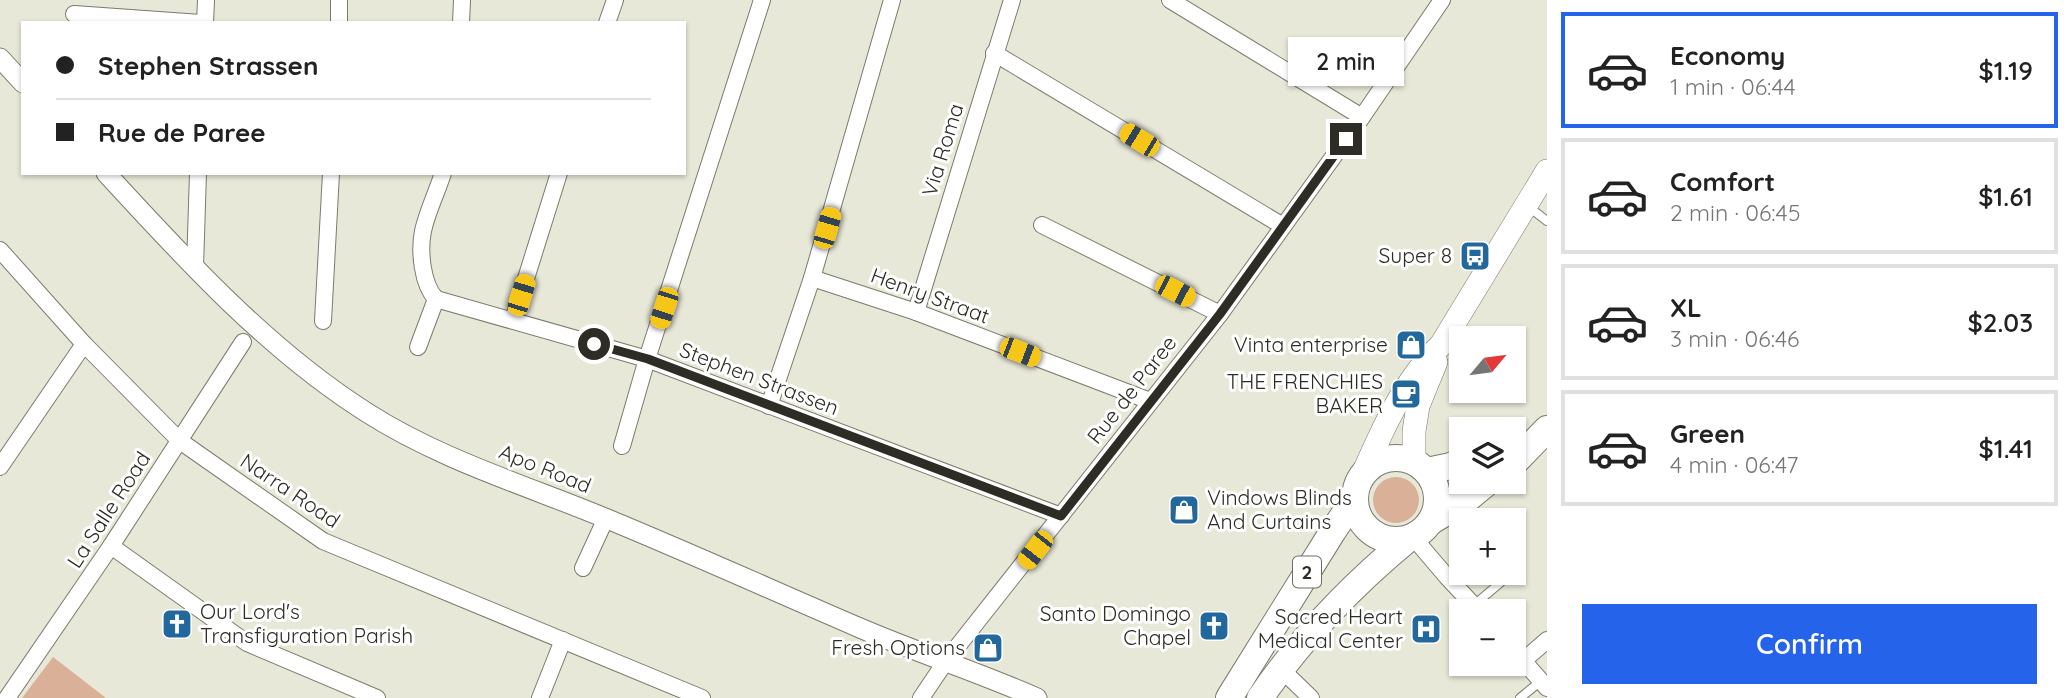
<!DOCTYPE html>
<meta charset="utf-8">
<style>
:root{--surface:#fff;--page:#f6f6f6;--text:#222;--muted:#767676;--line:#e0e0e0;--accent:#2563eb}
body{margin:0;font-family:Quicksand,sans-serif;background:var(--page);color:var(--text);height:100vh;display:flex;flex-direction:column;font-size:26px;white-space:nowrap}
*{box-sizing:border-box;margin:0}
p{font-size:23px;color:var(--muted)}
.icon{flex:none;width:38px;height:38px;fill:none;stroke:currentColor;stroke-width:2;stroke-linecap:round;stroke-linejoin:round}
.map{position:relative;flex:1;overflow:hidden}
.sheet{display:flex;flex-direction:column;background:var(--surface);width:525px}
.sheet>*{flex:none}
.hud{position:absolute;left:21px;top:21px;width:665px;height:154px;border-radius:0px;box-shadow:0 2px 5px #0004;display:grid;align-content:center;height:154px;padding:0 35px;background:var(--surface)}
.needle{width:46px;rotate:61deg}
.buttons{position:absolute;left:1449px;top:326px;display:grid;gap:14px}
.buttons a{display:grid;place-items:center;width:77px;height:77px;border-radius:0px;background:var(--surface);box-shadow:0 2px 5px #0004;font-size:35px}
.end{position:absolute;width:32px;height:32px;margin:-16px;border:9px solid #2d2d26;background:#fff;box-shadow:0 0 0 4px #fff}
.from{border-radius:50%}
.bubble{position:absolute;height:49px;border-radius:0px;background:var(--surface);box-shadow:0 2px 5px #0004;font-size:23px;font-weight:600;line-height:49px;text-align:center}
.car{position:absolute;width:21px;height:42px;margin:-21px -10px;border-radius:9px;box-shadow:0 0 5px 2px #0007;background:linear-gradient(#f5c518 24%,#345 0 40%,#f5c518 0 76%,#345 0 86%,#f5c518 0)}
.hud b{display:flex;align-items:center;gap:24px;height:66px;font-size:26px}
.hud b+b{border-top:2px solid var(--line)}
.hud i{width:18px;height:18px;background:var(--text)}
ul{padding:12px 0 0;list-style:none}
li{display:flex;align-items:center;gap:21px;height:116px;margin:0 14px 10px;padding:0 21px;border:4px solid var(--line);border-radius:0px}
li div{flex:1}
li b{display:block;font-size:26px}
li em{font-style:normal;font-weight:600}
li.current{border-color:var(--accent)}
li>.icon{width:63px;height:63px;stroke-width:1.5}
.button{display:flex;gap:14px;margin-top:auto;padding:14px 35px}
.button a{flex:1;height:80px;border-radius:0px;background:var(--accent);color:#fff;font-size:28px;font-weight:600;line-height:80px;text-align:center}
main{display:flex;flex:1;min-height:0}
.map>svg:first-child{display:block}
.green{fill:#dab098}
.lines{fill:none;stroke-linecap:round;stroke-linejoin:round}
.service-casing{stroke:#7b7b6c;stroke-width:10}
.minor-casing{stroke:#7b7b6c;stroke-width:18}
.tertiary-casing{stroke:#7b7b6c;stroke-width:21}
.secondary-casing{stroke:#7b7b6c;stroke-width:24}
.trunk-casing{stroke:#7b7b6c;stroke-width:28}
.service{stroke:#fff;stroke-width:8}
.minor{stroke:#fff;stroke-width:16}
.tertiary{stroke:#fff;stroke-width:19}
.secondary{stroke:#fff;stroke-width:23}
.trunk{stroke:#fff;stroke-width:26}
.route{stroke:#2d2d26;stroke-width:9}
.labels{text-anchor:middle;stroke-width:6;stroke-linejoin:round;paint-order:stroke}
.shield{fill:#fff;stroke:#6c6c67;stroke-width:2}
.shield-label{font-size:19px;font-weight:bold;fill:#2d2d26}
.street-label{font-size:21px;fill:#2d2d26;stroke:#fff}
.poi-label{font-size:21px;fill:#2d2d26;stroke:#fff;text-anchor:end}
</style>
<main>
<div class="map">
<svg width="1547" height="698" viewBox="0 0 1547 698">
<rect width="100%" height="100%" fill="#e8e8d8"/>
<g class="green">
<circle cx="1396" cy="500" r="23"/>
<polygon points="53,657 106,698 22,698"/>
</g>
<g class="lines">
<g class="service-casing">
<g id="service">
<polyline points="1529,207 1547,221"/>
<polyline points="1468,503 1481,520"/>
<polyline points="1474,605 1513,572"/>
<polyline points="1520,698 1541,681"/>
</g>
</g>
<g class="minor-casing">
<g id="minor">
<polyline points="1170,0 1362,117"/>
<polyline points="74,14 201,23"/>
<polyline points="205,23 206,0"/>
<polyline points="339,23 339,0"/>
<polyline points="461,23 462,0"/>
<polyline points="607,23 615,0"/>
<polyline points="994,53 1283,226"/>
<polyline points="1042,225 1220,314"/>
<polyline points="0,250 84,344 180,441 323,541 702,698"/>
<polyline points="195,267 198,173"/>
<polyline points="812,278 916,312 1150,401"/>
<polyline points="436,299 647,359 1061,516"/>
<path d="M436,299c-14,-15 -17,-48 -13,-68 4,-19 14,-39 20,-58"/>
<polyline points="916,312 1012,0"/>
<polyline points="513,320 559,173"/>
<polyline points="323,321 331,173"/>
<polyline points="418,347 436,299"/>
<polyline points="769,406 812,278 892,0"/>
<polyline points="622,446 647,359 762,0"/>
<polyline points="0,467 84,344"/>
<polyline points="1413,537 1447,577 1479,611"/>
<polyline points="111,546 247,643 377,698"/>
<polyline points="583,568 606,518"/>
<polyline points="1514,650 1547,688"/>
<polyline points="1523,661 1547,640"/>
<polyline points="1281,669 1311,698"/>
<polyline points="7,698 111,546 243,342"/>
<polyline points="540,698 563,640"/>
<polyline points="921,698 946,661 1220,314 1362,117 1442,0"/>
</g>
</g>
<g class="tertiary-casing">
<g id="tertiary">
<polyline points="0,58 23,83"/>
<path d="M106,173c78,85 162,177 260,239 73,47 159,73 239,106 85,35 169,73 255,110 58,25 118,44 177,70"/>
</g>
</g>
<g class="secondary-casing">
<g id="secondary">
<polyline points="1414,461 1414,431 1418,406 1436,362"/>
<path d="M1362,476c20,-46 42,-96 79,-131l106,-174"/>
</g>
</g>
<g class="trunk-casing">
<g id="trunk">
<circle cx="1396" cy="499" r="41"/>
<polyline points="1514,463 1547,429"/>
<polyline points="1427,471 1451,466 1461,461"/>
<polyline points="1430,522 1466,500 1489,481"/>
<polyline points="1229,698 1333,531 1355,498"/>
<path d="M1260,698c42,-61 91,-112 148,-159"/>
</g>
</g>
<use href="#service" class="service"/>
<use href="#minor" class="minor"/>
<use href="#tertiary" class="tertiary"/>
<use href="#secondary" class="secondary"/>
<use href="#trunk" class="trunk"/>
</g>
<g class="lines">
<polyline class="route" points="594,344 648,359 1061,516 1220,314 1346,139"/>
</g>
<defs>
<g id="bus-square" transform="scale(1.575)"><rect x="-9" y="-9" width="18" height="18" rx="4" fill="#22689c" stroke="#fff"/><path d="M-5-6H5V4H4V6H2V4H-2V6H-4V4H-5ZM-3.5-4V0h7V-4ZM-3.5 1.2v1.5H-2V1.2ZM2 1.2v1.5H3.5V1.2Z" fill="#fff"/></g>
<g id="shop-square" transform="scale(1.575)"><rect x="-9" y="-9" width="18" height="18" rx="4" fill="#22689c" stroke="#fff"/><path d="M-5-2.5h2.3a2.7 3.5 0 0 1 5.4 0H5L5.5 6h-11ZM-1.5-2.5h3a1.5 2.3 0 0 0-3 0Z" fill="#fff"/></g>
<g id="cafe-square" transform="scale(1.575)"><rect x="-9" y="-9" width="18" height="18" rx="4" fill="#22689c" stroke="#fff"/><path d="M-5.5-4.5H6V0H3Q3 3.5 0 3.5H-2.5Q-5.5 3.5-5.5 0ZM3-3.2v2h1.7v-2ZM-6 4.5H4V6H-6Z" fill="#fff"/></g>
<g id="church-square" transform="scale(1.575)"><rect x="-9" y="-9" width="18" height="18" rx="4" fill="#22689c" stroke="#fff"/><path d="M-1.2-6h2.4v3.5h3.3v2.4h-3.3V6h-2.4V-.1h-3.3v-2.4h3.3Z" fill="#fff"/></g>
<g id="hospital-square" transform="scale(1.575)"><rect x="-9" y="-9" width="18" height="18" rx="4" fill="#22689c" stroke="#fff"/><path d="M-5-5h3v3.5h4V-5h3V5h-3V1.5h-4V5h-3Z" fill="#fff"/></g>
</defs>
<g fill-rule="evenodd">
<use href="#bus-square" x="1475" y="256"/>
<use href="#shop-square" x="1411" y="345"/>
<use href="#cafe-square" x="1406" y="394"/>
<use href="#shop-square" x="1184" y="510"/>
<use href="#church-square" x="177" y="624"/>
<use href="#church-square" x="1214" y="626"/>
<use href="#hospital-square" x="1426" y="629"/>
<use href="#shop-square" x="988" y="648"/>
</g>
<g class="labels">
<rect class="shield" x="1293" y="556.5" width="28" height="31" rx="5"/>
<g class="shield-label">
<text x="1307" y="579">2</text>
</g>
<g class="street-label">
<text transform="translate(943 150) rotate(-73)" y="7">Via Roma</text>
<text transform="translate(930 296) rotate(20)" y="7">Henry Straat</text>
<text transform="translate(759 379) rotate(21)" y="7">Stephen Strassen</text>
<text transform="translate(1132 390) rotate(-52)" y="7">Rue de Paree</text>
<text transform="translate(545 469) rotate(22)" y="7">Apo Road</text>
<text transform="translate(290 491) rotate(34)" y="7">Narra Road</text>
<text transform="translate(109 510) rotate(-57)" y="7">La Salle Road</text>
</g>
<g class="poi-label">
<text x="1452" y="263">Super 8</text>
<text x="1388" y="352">Vinta enterprise</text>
<text x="1383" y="389">THE FRENCHIES<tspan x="1383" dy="24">BAKER</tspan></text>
<text x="1207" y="505" text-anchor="start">Vindows Blinds<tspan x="1207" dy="24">And Curtains</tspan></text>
<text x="200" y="619" text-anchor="start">Our Lord's<tspan x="200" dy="24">Transfiguration Parish</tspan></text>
<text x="1191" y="621">Santo Domingo<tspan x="1191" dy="24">Chapel</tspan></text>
<text x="1403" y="624">Sacred Heart<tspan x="1403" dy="24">Medical Center</tspan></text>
<text x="965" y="655">Fresh Options</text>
</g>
</g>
</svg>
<div class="buttons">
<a><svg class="needle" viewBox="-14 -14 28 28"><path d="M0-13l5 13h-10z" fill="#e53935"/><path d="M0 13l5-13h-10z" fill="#767676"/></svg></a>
<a><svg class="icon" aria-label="layers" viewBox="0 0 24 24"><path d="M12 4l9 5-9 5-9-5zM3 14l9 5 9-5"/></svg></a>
<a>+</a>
<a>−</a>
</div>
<i class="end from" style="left:594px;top:344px"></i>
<i class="end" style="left:1346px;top:139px"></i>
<div class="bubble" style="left:1288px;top:37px;width:116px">2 min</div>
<i class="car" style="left:1139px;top:140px;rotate:301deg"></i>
<i class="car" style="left:827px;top:228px;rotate:16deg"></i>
<i class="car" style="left:1175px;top:291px;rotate:117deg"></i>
<i class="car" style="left:521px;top:295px;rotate:17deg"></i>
<i class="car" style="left:664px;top:308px;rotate:198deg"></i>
<i class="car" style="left:1020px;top:352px;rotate:111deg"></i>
<i class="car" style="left:1035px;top:550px;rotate:218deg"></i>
<div class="hud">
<b><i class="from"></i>Stephen Strassen</b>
<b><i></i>Rue de Paree</b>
</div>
</div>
<section class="sheet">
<ul>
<li class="current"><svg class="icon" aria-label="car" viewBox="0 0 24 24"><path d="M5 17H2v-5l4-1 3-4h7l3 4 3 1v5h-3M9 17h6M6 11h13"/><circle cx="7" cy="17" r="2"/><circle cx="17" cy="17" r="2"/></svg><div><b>Economy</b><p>1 min · 06:44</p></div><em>$1.19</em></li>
<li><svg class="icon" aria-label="car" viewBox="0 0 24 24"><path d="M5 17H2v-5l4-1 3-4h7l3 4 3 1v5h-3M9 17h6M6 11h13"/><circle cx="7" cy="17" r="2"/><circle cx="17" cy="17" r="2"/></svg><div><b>Comfort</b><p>2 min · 06:45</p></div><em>$1.61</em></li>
<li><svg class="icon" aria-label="car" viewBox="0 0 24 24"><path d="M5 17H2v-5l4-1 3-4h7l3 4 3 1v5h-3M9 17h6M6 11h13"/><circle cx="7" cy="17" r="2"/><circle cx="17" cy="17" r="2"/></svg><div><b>XL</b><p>3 min · 06:46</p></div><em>$2.03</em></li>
<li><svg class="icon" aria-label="car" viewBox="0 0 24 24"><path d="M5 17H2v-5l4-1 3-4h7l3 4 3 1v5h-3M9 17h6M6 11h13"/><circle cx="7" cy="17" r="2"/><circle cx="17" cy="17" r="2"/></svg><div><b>Green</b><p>4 min · 06:47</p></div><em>$1.41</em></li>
</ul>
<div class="button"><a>Confirm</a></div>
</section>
</main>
